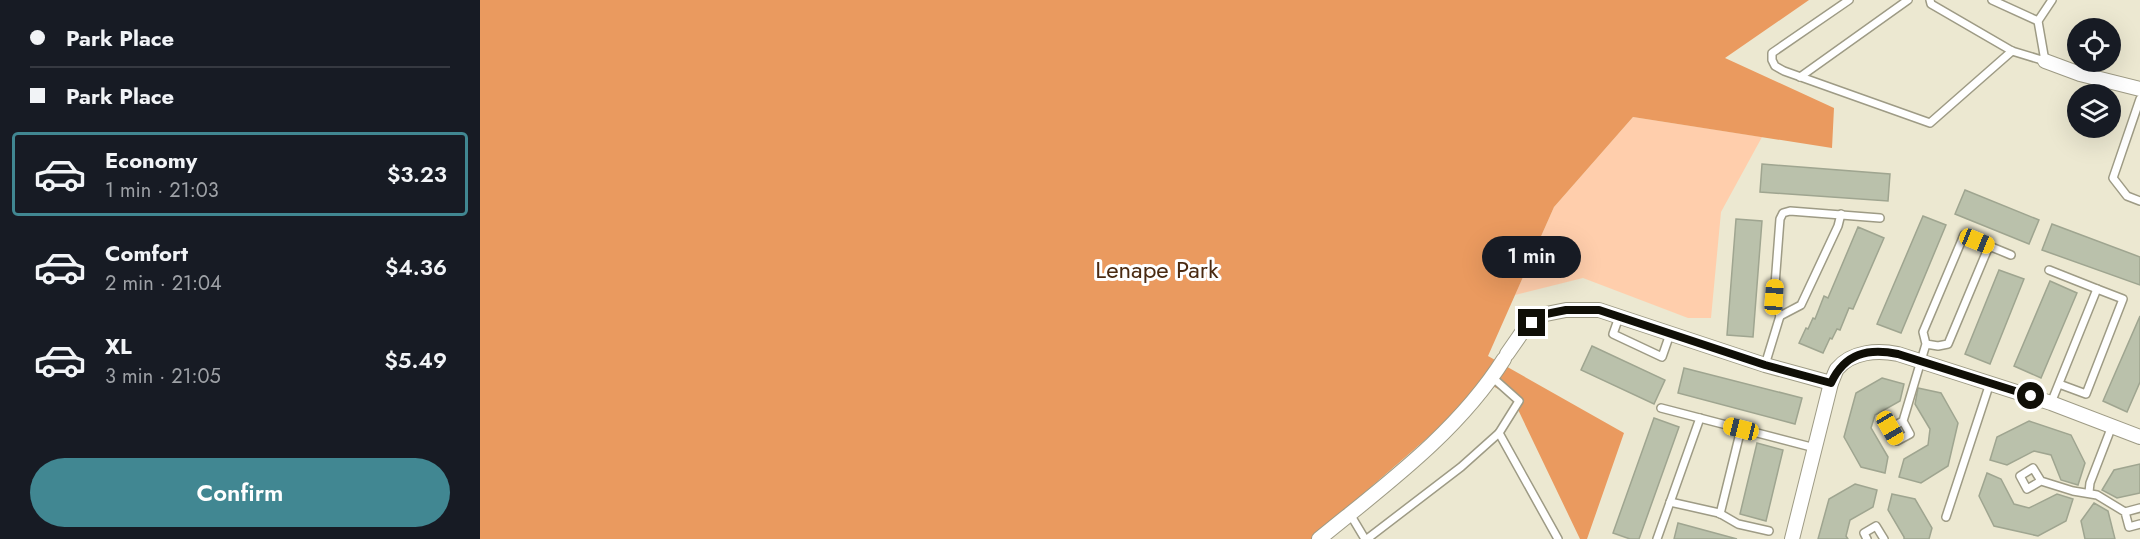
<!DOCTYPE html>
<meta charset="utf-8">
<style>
:root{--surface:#171b24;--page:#20242c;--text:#f1f3f6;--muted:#9ea1a6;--line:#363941;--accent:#418792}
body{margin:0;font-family:Jost,sans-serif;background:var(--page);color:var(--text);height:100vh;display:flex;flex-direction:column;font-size:22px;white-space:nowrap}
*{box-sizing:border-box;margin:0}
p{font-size:20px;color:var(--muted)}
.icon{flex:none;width:33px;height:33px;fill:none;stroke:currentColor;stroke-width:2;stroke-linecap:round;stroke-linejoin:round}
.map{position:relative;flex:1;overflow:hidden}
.panel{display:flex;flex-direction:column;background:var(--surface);width:480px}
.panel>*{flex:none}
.banner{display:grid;align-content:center;height:132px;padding:0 30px;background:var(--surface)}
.buttons{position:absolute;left:1587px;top:18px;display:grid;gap:12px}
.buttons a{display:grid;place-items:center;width:54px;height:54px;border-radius:50%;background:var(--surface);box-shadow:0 6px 24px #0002;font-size:30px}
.end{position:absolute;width:27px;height:27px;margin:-14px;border:8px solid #100f07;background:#fff;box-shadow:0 0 0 3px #fff}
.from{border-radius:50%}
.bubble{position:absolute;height:42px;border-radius:21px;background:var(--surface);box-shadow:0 6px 24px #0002;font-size:20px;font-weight:600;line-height:42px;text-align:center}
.car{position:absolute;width:18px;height:36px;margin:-18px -9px;border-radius:8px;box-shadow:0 0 4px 2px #0007;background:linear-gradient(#f5c518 24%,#345 0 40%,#f5c518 0 76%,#345 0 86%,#f5c518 0)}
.banner b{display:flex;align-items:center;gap:21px;height:57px;font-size:22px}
.banner b+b{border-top:2px solid var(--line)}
.banner i{width:15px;height:15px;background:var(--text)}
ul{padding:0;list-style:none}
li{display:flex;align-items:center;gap:18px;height:84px;margin:0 12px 9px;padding:0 18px;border:3px solid transparent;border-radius:6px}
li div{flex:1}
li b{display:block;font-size:22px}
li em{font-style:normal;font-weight:600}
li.on{border-color:var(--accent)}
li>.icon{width:54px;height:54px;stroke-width:1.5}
.button{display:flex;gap:12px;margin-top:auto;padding:12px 30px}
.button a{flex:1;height:69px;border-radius:36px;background:var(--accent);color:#fff;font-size:24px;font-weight:600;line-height:69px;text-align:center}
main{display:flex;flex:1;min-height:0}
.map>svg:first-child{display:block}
.green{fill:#ffceac}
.forest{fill:#ea9a5f}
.building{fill:#bac1ab;stroke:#9fa590;stroke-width:1.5}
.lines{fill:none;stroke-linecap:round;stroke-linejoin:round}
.lane-casing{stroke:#9e9b85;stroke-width:10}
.street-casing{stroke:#9e9b85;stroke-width:16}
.lane{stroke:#fff;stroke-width:7}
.street{stroke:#fff;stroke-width:14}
.route{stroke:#100f07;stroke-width:8}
.labels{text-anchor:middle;stroke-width:6;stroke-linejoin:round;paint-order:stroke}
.park-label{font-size:24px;fill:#4a2a11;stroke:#fff}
</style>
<main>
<section class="panel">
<div class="banner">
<b><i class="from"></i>Park Place</b>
<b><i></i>Park Place</b>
</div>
<ul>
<li class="on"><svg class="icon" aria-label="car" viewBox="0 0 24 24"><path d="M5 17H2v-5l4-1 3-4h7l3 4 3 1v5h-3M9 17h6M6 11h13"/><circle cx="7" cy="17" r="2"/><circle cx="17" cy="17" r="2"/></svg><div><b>Economy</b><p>1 min · 21:03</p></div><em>$3.23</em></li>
<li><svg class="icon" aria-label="car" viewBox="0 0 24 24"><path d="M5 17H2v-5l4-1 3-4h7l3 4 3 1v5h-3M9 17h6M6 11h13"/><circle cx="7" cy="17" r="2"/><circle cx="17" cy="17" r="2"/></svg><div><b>Comfort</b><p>2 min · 21:04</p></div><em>$4.36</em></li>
<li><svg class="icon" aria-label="car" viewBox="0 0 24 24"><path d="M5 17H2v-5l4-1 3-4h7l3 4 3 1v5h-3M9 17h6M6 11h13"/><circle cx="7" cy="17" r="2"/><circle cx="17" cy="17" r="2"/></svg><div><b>XL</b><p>3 min · 21:05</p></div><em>$5.49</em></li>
</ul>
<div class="button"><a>Confirm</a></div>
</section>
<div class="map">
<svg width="1660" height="539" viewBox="0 0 1660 539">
<rect width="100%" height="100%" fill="#ece8d1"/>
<polygon class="green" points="1153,117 1282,137 1241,212 1231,318 1208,318 1103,278 1035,295 1074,207"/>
<polygon class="forest" points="0,0 1329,0 1245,58 1354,108 1352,148 1153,117 1074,207 1008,356 1144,433 1107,539 1100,539 1031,395 1004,382 983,407 831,539 0,539"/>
<g class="building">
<polygon points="1282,164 1410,174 1408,201 1280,192"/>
<polygon points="1485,190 1559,220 1549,244 1475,214"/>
<polygon points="1443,216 1466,225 1421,333 1397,324"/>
<polygon points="1256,219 1282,221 1273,337 1247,335"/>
<polygon points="1572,224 1660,257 1660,285 1562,250"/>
<polygon points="1378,227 1404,238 1373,309 1369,308 1360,330 1357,329 1352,339 1350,338 1343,353 1319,343 1326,328 1328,329 1333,318 1335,319 1344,296 1348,298"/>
<polygon points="1519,270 1544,279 1510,364 1485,354"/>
<polygon points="1570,281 1597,293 1561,378 1534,366"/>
<polygon points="1660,316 1660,382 1647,412 1623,401"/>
<polygon points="1112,346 1185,380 1174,404 1101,370"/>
<polygon points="1204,368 1322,398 1315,424 1198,393"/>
<polygon points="1402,378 1424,384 1420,401 1395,415 1391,428 1408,457 1405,473 1381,467 1364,437 1376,393"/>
<polygon points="1438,388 1461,393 1478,423 1468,466 1441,483 1419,477 1424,459 1448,445 1450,429 1435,404"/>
<polygon points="1174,418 1199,427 1159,539 1150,539 1133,533"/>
<polygon points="1549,421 1591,435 1605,463 1598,485 1581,480 1571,455 1554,451 1527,465 1510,460 1517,437"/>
<polygon points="1277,443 1303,450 1286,521 1260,514"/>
<polygon points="1660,464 1660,493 1637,498 1622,490 1634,470"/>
<polygon points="1507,473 1521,479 1534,504 1549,508 1577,494 1593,499 1586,521 1558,536 1514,526 1499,496"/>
<polygon points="1375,484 1397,490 1393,507 1370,520 1366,536 1368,539 1338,539 1349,499"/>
<polygon points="1412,494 1435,499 1452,528 1449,539 1424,539 1424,537 1408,510"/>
<polygon points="1614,503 1628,511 1635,539 1605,539 1601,521"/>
<polygon points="1198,523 1257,539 1194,539"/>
</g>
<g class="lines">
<g class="lane-casing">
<g id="lane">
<polyline points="1369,0 1292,53 1292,60 1295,66 1304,71 1450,123 1532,51"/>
<polyline points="1450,0 1451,4 1532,51 1565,61 1558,21 1572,0"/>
<polyline points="1512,0 1558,21"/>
<polyline points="1320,77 1428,0"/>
<polyline points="1660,99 1633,178 1647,196 1660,201"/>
<polyline points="1509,246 1531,255"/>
<polyline points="1569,270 1617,289"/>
<polyline points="1300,316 1321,305 1358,226 1361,214"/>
<polyline points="1139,317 1133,334 1182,357 1190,334"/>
<polyline points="1285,365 1300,316 1294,298 1300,219 1303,213 1310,211 1400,218"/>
<polyline points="1012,377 1039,401 1019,433"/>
<polyline points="1571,403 1617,289 1643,299 1606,394 1579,384"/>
<polyline points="1181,408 1335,448"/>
<polyline points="1423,421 1410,428 1417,441 1430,434 1423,421 1446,344 1443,332 1484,235 1509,246 1468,344 1458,346 1446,344"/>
<polyline points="1561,481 1547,489 1540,476 1553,468 1561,481 1593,491 1617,495 1645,512 1649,527 1660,524"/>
<polyline points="1609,492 1610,483 1632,426"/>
<polyline points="1190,502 1239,513 1258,524 1289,531"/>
<polyline points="1645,512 1660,508"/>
<polyline points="870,514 885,539"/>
<polyline points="1240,514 1261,429"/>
<polyline points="1466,517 1510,383"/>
<polyline points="887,539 981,467 1019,433 1078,539"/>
<polyline points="1177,539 1220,418"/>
<polyline points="1387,539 1384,533 1396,526 1404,539"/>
</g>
</g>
<g class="street-casing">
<g id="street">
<polyline points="1565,61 1600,74 1660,89"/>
<polyline points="1027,354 1043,331 1061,315 1086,310 1119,310 1285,365 1351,383"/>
<path d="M839,539c66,-54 139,-107 185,-180"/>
<path d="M1312,539l39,-156c2,-4 4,-11 6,-14 15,-18 41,-19 61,-15l153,49 89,34"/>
</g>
</g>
<use href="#lane" class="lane"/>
<use href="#street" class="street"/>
</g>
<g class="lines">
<path class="route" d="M1052,323l9,-8 25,-5h33l166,55 66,18c14,-30 37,-35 67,-29l133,42"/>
</g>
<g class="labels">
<g class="park-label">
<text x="677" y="278">Lenape Park</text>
</g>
</g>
</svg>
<div class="buttons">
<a><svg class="icon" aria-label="locate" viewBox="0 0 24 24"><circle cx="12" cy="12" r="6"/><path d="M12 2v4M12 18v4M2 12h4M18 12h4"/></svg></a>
<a><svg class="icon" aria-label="layers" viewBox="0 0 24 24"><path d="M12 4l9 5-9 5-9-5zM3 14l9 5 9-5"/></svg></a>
</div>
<i class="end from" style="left:1551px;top:396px"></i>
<i class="end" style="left:1052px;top:323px"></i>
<div class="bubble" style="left:1002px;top:236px;width:99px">1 min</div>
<i class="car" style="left:1497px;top:241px;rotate:112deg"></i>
<i class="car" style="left:1294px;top:297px;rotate:4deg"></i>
<i class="car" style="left:1410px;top:428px;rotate:150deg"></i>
<i class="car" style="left:1261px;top:429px;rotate:284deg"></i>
</div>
</main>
